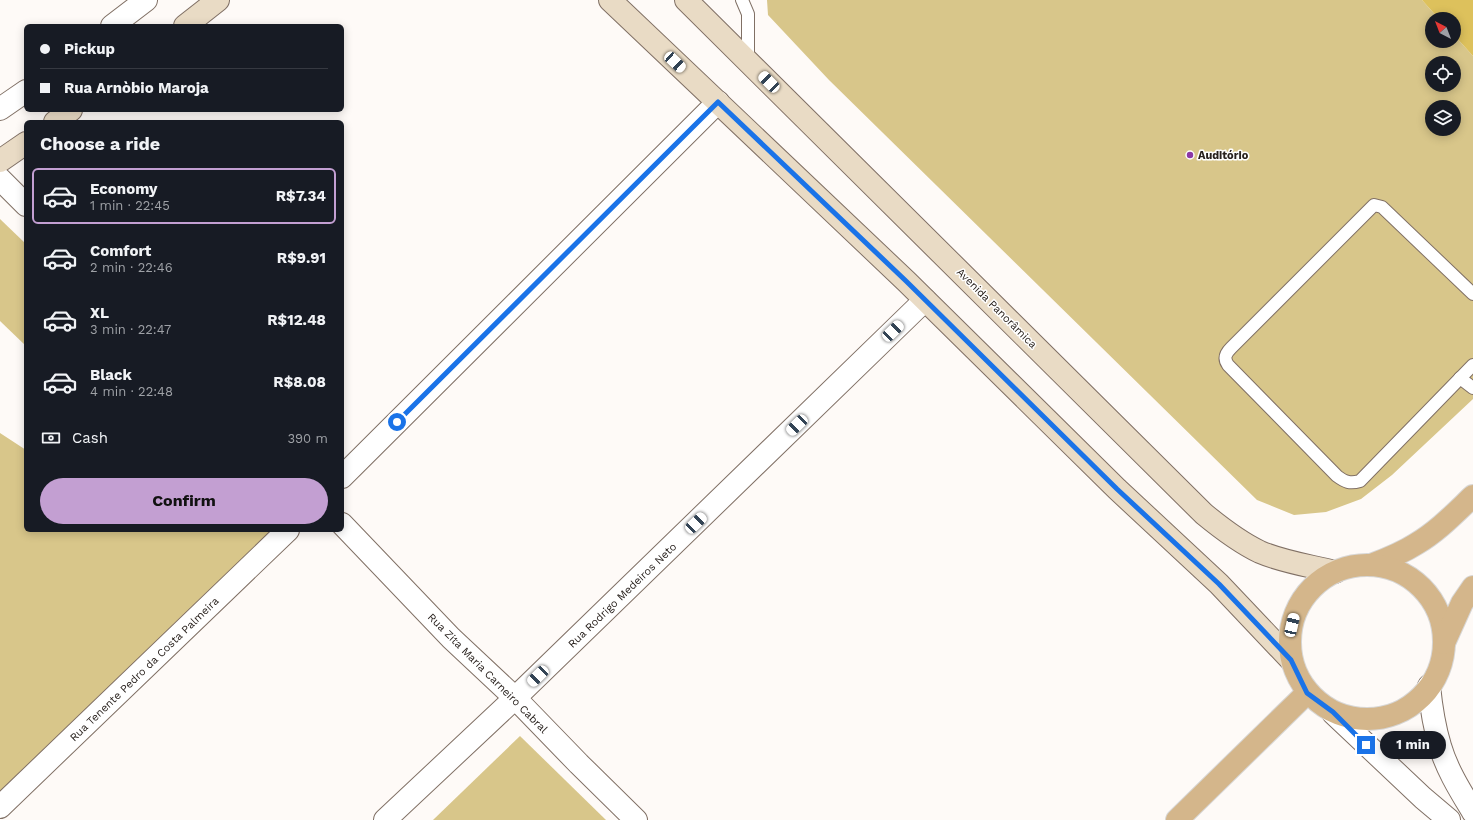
<!DOCTYPE html>
<meta charset="utf-8">
<style>
:root{--surface:#171b24;--page:#20242c;--text:#f1f3f6;--muted:#9ea1a6;--line:#363941;--accent:#c39fd2}
body{margin:0;font-family:"Work Sans",sans-serif;background:var(--page);color:var(--text);height:100vh;display:flex;flex-direction:column;font-size:15px;white-space:nowrap}
*{box-sizing:border-box;margin:0}
p{font-size:13px;color:var(--muted)}
.icon{flex:none;width:22px;height:22px;fill:none;stroke:currentColor;stroke-width:2;stroke-linecap:round;stroke-linejoin:round}
.map{position:relative;flex:1;overflow:hidden}
.details{position:absolute;left:24px;top:120px;width:320px;height:412px;display:flex;flex-direction:column;background:var(--surface);border-radius:6px;box-shadow:0 2px 10px #0003}
.details>*{flex:none}
.banner{position:absolute;left:24px;top:24px;width:320px;height:88px;border-radius:6px;box-shadow:0 2px 10px #0003;display:grid;align-content:center;height:88px;padding:0 16px;background:var(--surface)}
.needle{width:26px;rotate:318deg}
.fabs{position:absolute;left:1425px;top:12px;display:grid;gap:8px}
.fabs a{display:grid;place-items:center;width:36px;height:36px;border-radius:50%;background:var(--surface);box-shadow:0 2px 10px #0003;font-size:20px}
.end{position:absolute;width:18px;height:18px;margin:-9px;border:5px solid #1a73e8;background:#fff;box-shadow:0 0 0 2px #fff}
.from{border-radius:50%}
.bubble{position:absolute;height:28px;border-radius:14px;background:var(--surface);box-shadow:0 2px 10px #0003;font-size:13px;font-weight:700;line-height:28px;text-align:center}
.car{position:absolute;width:12px;height:24px;margin:-12px -6px;border-radius:5px;box-shadow:0 0 3px 1px #0007;background:linear-gradient(#fff 24%,#345 0 40%,#fff 0 76%,#345 0 86%,#fff 0)}
.banner b{display:flex;align-items:center;gap:14px;height:38px;font-size:15px}
.banner b+b{border-top:1px solid var(--line)}
.banner i{width:10px;height:10px;background:var(--text)}
ul{padding:0;list-style:none}
li{display:flex;align-items:center;gap:12px;height:56px;margin:0 8px 6px;padding:0 8px;border:2px solid transparent;border-radius:6px}
li div{flex:1}
li b{display:block;font-size:15px}
li em{font-style:normal;font-weight:700}
li.selected{border-color:var(--accent)}
li>.icon{width:36px;height:36px;stroke-width:1.5}
h2{padding:0 16px;font-size:18px;line-height:48px}
.pay{display:flex;align-items:center;gap:10px;height:44px;padding:0 16px;font-size:15px}
.pay p{margin-inline-start:auto}
.action{display:flex;gap:8px;margin-top:auto;padding:8px 16px}
.action a{flex:1;height:46px;border-radius:24px;background:var(--accent);color:#111;font-size:16px;font-weight:700;line-height:46px;text-align:center}
.map>svg:first-child{display:block}
.green{fill:#d8c68a;fill-rule:evenodd}
.forest{fill:#ddc15c}
.lines{fill:none;stroke-linecap:round;stroke-linejoin:round}
.lane-casing{stroke:#807065;stroke-width:14}
.street-casing{stroke:#807065;stroke-width:24}
.secondary-casing{stroke:#807065;stroke-width:24}
.primary-casing{stroke:#d8d7d6;stroke-width:24}
.lane{stroke:#fff;stroke-width:12}
.street{stroke:#fff;stroke-width:22}
.secondary{stroke:#e9dbc5;stroke-width:22}
.primary{stroke:#d4b68b;stroke-width:22}
.route{stroke:#1a73e8;stroke-width:5}
.poi-dot{fill:#8b38a6;stroke:#fff;stroke-width:1.5}
.labels{text-anchor:middle;stroke-width:3;stroke-linejoin:round;paint-order:stroke}
.poi-label{font-size:11px;font-weight:bold;fill:#28211d;stroke:#fff;text-anchor:start}
.street-label{font-size:11px;fill:#28211d;stroke:#fff}
</style>
<div class="map">
<svg width="1473" height="820" viewBox="0 0 1473 820">
<rect width="100%" height="100%" fill="#fefaf7"/>
<g class="green">
<path d="M767,0h655l17,19h-7v22h22v-6l19,21v343l-81,76 -31,24 -35,13 -32,3 -37,-15 -428,-420 -61,-65zM1432,63h22v22h-22zM1432,107h22v22h-22z"/>
<polygon points="0,219 26,244 26,346 0,321"/>
<polygon points="0,433 26,450 26,530 282,530 0,807"/>
<polygon points="520,736 606,820 433,820"/>
</g>
<polygon class="forest" points="1422,0 1473,0 1473,56 1454,35 1454,19 1439,19"/>
<g class="lines">
<g class="lane-casing">
<g id="lane">
<polyline points="742,0 748,14 748,61"/>
<path d="M1473,294l-91,-87 -8,-2 -143,143c-5,5 -8,10 -3,17l109,111c8,6 13,8 23,5l113,-116"/>
<polyline points="1460,378 1473,388"/>
</g>
</g>
<g class="street-casing">
<g id="street">
<polyline points="112,26 146,0"/>
<polyline points="0,109 26,91"/>
<polyline points="0,179 26,205"/>
<polyline points="342,477 718,102"/>
<polyline points="342,524 451,638 515,698 579,764 636,820"/>
<path d="M1429,686c2,20 5,40 11,60 7,24 21,46 33,66"/>
<polyline points="1333,713 1423,798 1449,820"/>
<polyline points="0,807 288,530"/>
<polyline points="385,820 515,698 925,300"/>
</g>
</g>
<g class="secondary-casing">
<g id="secondary">
<polyline points="610,0 906,281 1117,489 1219,584 1291,660"/>
<path d="M686,0l518,514c17,14 35,28 56,38 23,10 51,14 75,20"/>
<polyline points="185,26 218,0"/>
<polyline points="55,122 71,110"/>
<polyline points="0,161 26,143"/>
</g>
</g>
<g class="primary-casing">
<g id="primary">
<path d="M1371,565c16,-6 31,-12 45,-21 22,-13 39,-31 57,-48"/>
<circle cx="1367" cy="642" r="77"/>
<polyline points="1444,643 1462,603 1473,587"/>
<polyline points="1177,820 1307,693"/>
</g>
</g>
<use href="#lane" class="lane"/>
<use href="#street" class="street"/>
<use href="#secondary" class="secondary"/>
<use href="#primary" class="primary"/>
</g>
<g class="lines">
<polyline class="route" points="397,422 718,102 906,281 1117,489 1219,584 1291,660 1307,693 1333,712 1366,745"/>
</g>
<circle class="poi-dot" cx="1190" cy="155" r="4"/>
<g class="labels">
<g class="poi-label">
<text x="1198" y="159">Auditório</text>
</g>
<g class="street-label">
<text transform="translate(997 308) rotate(45)" y="4">Avenida Panorâmica</text>
<text transform="translate(622 595) rotate(-44)" y="4">Rua Rodrigo Medeiros Neto</text>
<text transform="translate(144 669) rotate(-44)" y="4">Rua Tenente Pedro da Costa Palmeira</text>
<text transform="translate(488 673) rotate(45)" y="4">Rua Zita Maria Carneiro Cabral</text>
</g>
</g>
</svg>
<div class="fabs">
<a><svg class="needle" viewBox="-14 -14 28 28"><path d="M0-13l5 13h-10z" fill="#e53935"/><path d="M0 13l5-13h-10z" fill="#9ea1a6"/></svg></a>
<a><svg class="icon" aria-label="locate" viewBox="0 0 24 24"><circle cx="12" cy="12" r="6"/><path d="M12 2v4M12 18v4M2 12h4M18 12h4"/></svg></a>
<a><svg class="icon" aria-label="layers" viewBox="0 0 24 24"><path d="M12 4l9 5-9 5-9-5zM3 14l9 5 9-5"/></svg></a>
</div>
<i class="end from" style="left:397px;top:422px"></i>
<i class="end" style="left:1366px;top:745px"></i>
<div class="bubble" style="left:1380px;top:731px;width:66px">1 min</div>
<i class="car" style="left:675px;top:62px;rotate:133deg"></i>
<i class="car" style="left:769px;top:82px;rotate:315deg"></i>
<i class="car" style="left:893px;top:331px;rotate:46deg"></i>
<i class="car" style="left:797px;top:425px;rotate:226deg"></i>
<i class="car" style="left:696px;top:523px;rotate:46deg"></i>
<i class="car" style="left:1292px;top:625px;rotate:13deg"></i>
<i class="car" style="left:538px;top:676px;rotate:226deg"></i>
<div class="banner">
<b><i class="from"></i>Pickup</b>
<b><i></i>Rua Arnòbio Maroja</b>
</div>
<section class="details">
<h2>Choose a ride</h2>
<ul>
<li class="selected"><svg class="icon" aria-label="car" viewBox="0 0 24 24"><path d="M5 17H2v-5l4-1 3-4h7l3 4 3 1v5h-3M9 17h6M6 11h13"/><circle cx="7" cy="17" r="2"/><circle cx="17" cy="17" r="2"/></svg><div><b>Economy</b><p>1 min · 22:45</p></div><em>R$7.34</em></li>
<li><svg class="icon" aria-label="car" viewBox="0 0 24 24"><path d="M5 17H2v-5l4-1 3-4h7l3 4 3 1v5h-3M9 17h6M6 11h13"/><circle cx="7" cy="17" r="2"/><circle cx="17" cy="17" r="2"/></svg><div><b>Comfort</b><p>2 min · 22:46</p></div><em>R$9.91</em></li>
<li><svg class="icon" aria-label="car" viewBox="0 0 24 24"><path d="M5 17H2v-5l4-1 3-4h7l3 4 3 1v5h-3M9 17h6M6 11h13"/><circle cx="7" cy="17" r="2"/><circle cx="17" cy="17" r="2"/></svg><div><b>XL</b><p>3 min · 22:47</p></div><em>R$12.48</em></li>
<li><svg class="icon" aria-label="car" viewBox="0 0 24 24"><path d="M5 17H2v-5l4-1 3-4h7l3 4 3 1v5h-3M9 17h6M6 11h13"/><circle cx="7" cy="17" r="2"/><circle cx="17" cy="17" r="2"/></svg><div><b>Black</b><p>4 min · 22:48</p></div><em>R$8.08</em></li>
</ul>
<div class="pay"><svg class="icon" aria-label="cash" viewBox="0 0 24 24"><path d="M3 7h18v10H3z"/><circle cx="12" cy="12" r="2"/></svg>Cash<p>390 m</p></div>
<div class="action"><a>Confirm</a></div>
</section>
</div>
